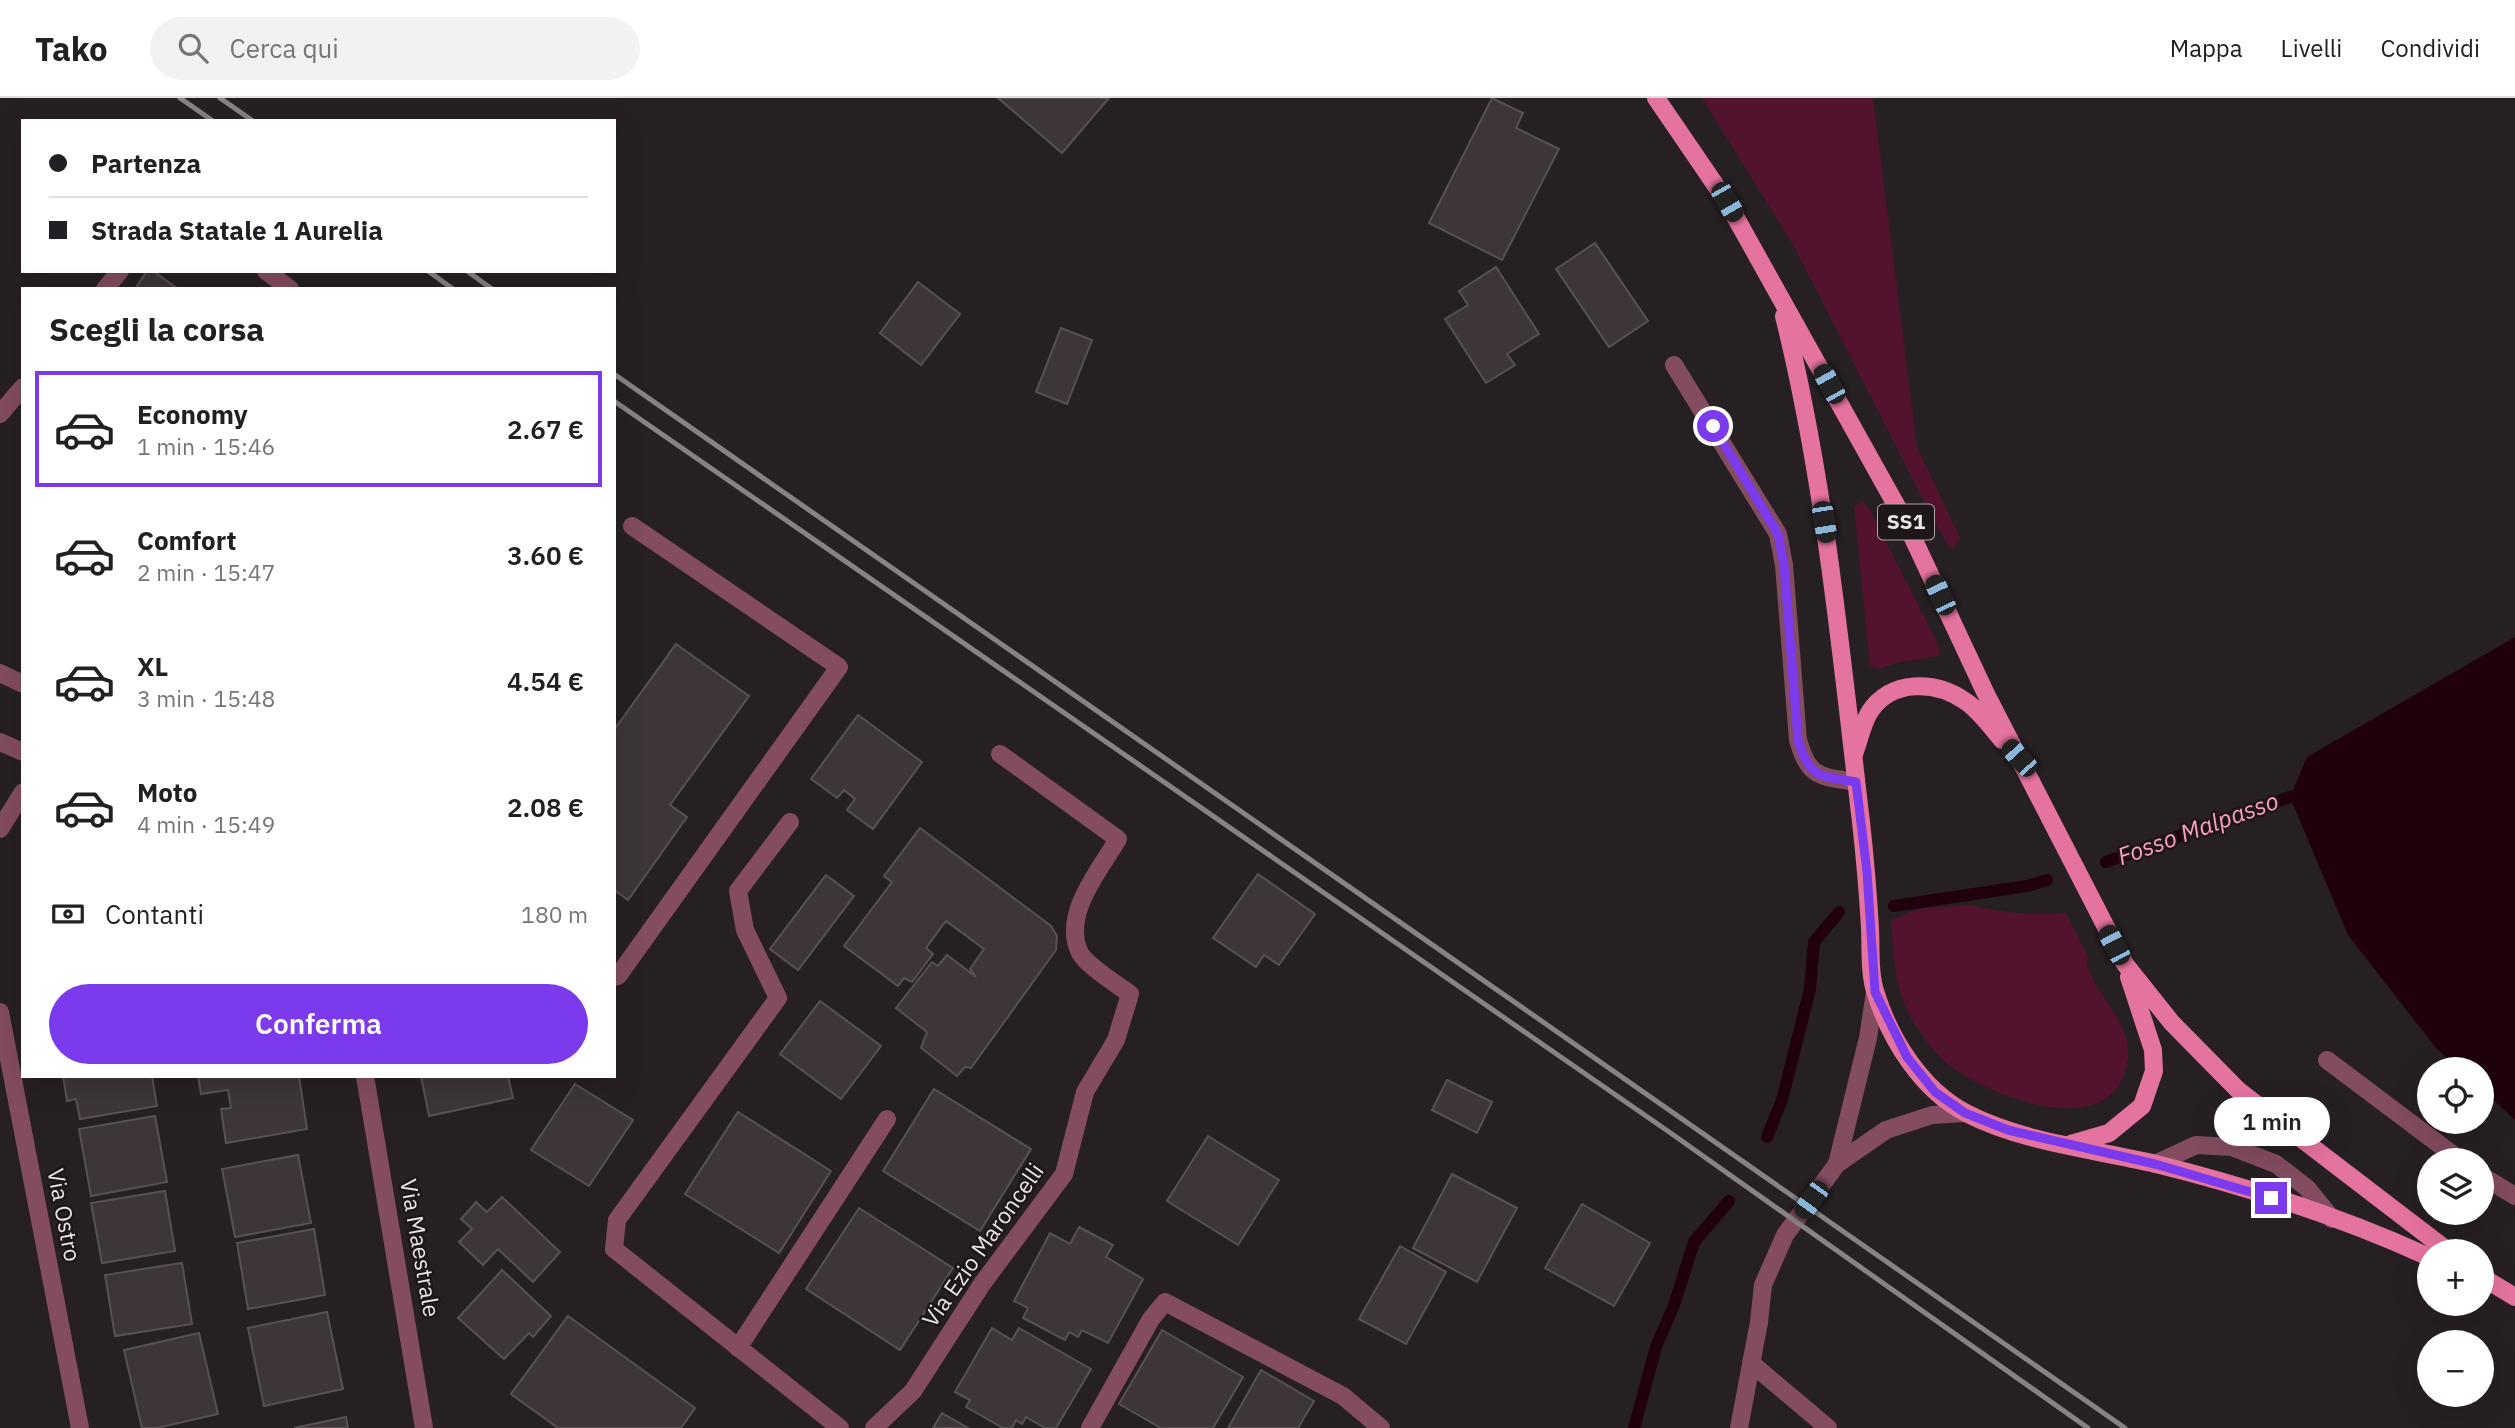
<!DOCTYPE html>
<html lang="it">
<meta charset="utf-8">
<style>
:root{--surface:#fff;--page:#f2f2f2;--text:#202124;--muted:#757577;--line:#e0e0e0;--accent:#7c3aed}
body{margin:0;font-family:"IBM Plex Sans",sans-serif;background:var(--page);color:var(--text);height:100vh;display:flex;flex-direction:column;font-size:26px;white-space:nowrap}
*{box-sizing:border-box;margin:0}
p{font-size:23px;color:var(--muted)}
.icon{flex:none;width:38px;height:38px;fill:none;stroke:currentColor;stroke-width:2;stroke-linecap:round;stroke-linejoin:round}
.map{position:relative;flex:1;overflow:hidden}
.side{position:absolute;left:21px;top:189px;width:595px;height:791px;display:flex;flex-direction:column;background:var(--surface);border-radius:0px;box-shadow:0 7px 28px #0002}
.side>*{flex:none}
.top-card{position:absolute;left:21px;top:21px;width:595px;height:154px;border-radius:0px;box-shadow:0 7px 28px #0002;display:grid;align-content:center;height:154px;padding:0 28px;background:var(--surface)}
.buttons{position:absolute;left:2417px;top:959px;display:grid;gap:14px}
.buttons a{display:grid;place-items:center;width:77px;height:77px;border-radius:50%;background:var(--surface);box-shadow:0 7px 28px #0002;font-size:35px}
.end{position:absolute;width:32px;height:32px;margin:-16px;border:9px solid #7c3aed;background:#fff;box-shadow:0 0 0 4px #fff}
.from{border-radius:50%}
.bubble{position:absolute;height:49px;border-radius:24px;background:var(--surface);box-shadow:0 7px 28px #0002;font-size:23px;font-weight:600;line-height:49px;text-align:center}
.car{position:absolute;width:21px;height:42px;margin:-21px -10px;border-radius:9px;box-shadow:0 0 5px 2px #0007;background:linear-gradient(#222 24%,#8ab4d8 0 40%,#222 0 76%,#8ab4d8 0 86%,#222 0)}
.top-card b{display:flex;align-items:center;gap:24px;height:66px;font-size:26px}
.top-card b+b{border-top:2px solid var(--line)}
.top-card i{width:18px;height:18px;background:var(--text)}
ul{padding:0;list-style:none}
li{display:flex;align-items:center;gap:21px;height:116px;margin:0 14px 10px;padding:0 14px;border:4px solid transparent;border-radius:0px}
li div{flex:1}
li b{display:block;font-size:26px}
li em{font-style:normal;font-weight:600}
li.current{border-color:var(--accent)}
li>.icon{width:63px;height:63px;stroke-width:1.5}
h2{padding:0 28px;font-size:32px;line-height:84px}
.pay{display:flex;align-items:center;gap:18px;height:77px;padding:0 28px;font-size:26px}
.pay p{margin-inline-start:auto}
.cta{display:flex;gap:14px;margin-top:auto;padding:14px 28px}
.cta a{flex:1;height:80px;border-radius:42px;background:var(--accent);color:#fff;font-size:28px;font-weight:600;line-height:80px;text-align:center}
header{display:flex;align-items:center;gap:42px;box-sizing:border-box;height:98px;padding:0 35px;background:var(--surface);border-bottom:2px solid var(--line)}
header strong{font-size:33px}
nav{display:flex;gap:38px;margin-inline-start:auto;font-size:24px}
.search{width:490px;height:63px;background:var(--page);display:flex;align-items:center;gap:18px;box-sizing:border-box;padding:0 24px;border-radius:38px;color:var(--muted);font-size:26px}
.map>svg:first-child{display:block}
.green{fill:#53132f}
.water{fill:#1f000c}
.pier{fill:#272022}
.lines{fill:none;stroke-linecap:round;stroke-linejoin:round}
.stream{stroke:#1f000c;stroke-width:12}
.building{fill:#3d3537;stroke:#595052;stroke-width:2}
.minor{stroke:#834c60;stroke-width:18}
.major{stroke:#e5739f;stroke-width:18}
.rail{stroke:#888284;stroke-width:5}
.route{stroke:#7c3aed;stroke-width:9}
.labels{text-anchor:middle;stroke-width:5;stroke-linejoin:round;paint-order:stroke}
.shield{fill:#1e1619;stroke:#ada6a8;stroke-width:2}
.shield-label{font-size:21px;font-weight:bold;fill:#eae4e6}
.street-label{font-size:23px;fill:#eae4e6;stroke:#1e1619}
.water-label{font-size:24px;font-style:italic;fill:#fca0c0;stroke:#1e1619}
</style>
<header>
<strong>Tako</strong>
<div class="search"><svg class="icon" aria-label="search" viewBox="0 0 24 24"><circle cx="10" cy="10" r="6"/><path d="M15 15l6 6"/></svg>Cerca qui</div>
<nav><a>Mappa</a><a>Livelli</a><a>Condividi</a></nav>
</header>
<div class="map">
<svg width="2515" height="1330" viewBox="0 0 2515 1330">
<rect width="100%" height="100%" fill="#272022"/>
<g class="green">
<polygon points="1702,0 1873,0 1917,349 1960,440 1953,451 1949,449 1933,421 1795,150"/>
<polygon points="1862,403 1869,410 1938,546 1940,558 1899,564 1879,571 1870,567 1854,409"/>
<path d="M1971,807c33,8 61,11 95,8l23,46 -3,3c8,32 46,61 42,96 -11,84 -122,44 -168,15 -18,-11 -35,-32 -46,-50 -19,-31 -21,-68 -23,-103l28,-11z"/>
</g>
<polygon class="water" points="2515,539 2515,1022 2482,991 2482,971 2459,971 2436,950 2348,837 2290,699 2307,659"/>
<polygon class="pier" points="2515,536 2515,539 2302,661 2305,656"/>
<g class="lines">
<g class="stream">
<polyline points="2106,764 2290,699"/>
<polyline points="1894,808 2027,788 2047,782"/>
<polyline points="1767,1039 1782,1002 1810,891 1814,844 1839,814"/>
<polyline points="1634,1330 1656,1249 1674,1207 1694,1144 1729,1103"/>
</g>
</g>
<g class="building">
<polygon points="998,0 1109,0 1062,55"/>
<polygon points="1492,0 1523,15 1516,30 1559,51 1502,162 1429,125"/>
<polygon points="1595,145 1648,223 1609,249 1556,171"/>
<polygon points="1496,169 1539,236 1507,256 1515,267 1486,285 1445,221 1468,207 1459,193"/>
<polygon points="147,173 153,173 178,191 135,191"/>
<polygon points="918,184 960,216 921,267 880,235"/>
<polygon points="1061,230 1092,242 1067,306 1036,294"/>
<polygon points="676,546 749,598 670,707 687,719 628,802 614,792 614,632"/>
<polygon points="858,617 922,664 873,731 847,712 855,701 844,692 837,700 811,681"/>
<polygon points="920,730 1051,828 1057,838 1056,852 971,970 965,969 957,978 921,950 927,934 896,910 932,864 938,868 947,857 976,879 970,871 984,851 946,823 926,850 933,856 912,884 904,880 898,888 844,848 892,784 884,778"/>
<polygon points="1258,776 1315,816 1279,867 1264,857 1256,869 1213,840"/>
<polygon points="826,777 854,798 798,872 770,851"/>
<polygon points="820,903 881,948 841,1001 780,956"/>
<polygon points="63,978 152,978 157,1008 80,1021 76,1001 67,1003"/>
<polygon points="198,978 299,978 307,1031 226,1045 221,1011 231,1010 228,992 201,996"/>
<polygon points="421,978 508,978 513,1000 429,1018"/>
<polygon points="1447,982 1492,1004 1477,1035 1432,1012"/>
<polygon points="575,986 633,1022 589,1088 531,1052"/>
<polygon points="934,991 1031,1051 980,1133 883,1073"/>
<polygon points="738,1014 831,1073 779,1155 685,1096"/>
<polygon points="155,1018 167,1084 91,1098 79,1031"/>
<polygon points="1208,1038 1279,1082 1238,1147 1167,1103"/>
<polygon points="298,1057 311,1125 235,1139 222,1071"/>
<polygon points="1452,1076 1517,1110 1477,1184 1413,1150"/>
<polygon points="165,1093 175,1153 102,1165 91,1105"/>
<polygon points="502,1099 560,1154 533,1184 498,1151 483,1167 459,1144 472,1131 461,1121 476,1104 487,1114"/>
<polygon points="1582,1106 1650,1145 1614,1208 1545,1170"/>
<polygon points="859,1110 953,1170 900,1252 806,1191"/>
<polygon points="1079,1129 1113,1147 1106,1159 1143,1181 1108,1245 1082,1232 1078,1239 1069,1234 1065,1242 1023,1220 1028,1210 1014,1203 1050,1135 1070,1146"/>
<polygon points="314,1131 325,1197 248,1211 237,1145"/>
<polygon points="1400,1148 1446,1174 1406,1246 1359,1221"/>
<polygon points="182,1165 192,1226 115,1238 105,1177"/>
<polygon points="502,1172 551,1218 533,1239 529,1235 504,1261 458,1220"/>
<polygon points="327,1214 343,1291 264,1308 248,1230"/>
<polygon points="568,1218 695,1310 681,1330 558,1330 511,1296"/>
<polygon points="992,1230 1012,1242 1019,1230 1091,1271 1056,1330 1045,1330 1026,1319 1022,1326 1016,1322 1012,1330 1003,1330 966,1309 970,1302 955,1294"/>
<polygon points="1162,1232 1243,1279 1213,1330 1161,1330 1119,1306"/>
<polygon points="199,1235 218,1316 157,1330 142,1330 124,1252"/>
<polygon points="1261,1272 1314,1303 1298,1330 1228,1330"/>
<polygon points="942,1315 968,1330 933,1330"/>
<polygon points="346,1319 348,1330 294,1330"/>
</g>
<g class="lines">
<g class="minor">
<polyline points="266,173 290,191"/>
<polyline points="105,191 120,173"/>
<path d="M1674,267l104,169 6,31 14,175c11,38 21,36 58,42"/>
<polyline points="0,316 23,289"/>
<polyline points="0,575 23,586"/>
<polyline points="0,644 23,654"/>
<polyline points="790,724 738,793 745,832 778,900 617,1122 614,1151 840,1330"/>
<polyline points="0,731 23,694"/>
<polyline points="614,879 618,878 839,569 632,428"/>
<polyline points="0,914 80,1330"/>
<polyline points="2327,962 2460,1062"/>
<polyline points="365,978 424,1330"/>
<polyline points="1837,1066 1868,940 1875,894"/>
<polyline points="2155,1066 2196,1047 2232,1049 2276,1066 2307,1090 2332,1121"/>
<polyline points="2482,1078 2515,1098"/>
<polyline points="738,1250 887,1021"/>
<polyline points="1751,1265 1828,1330"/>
<path d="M874,1330l39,-37 69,-107 82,-110 21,-82 31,-52 14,-46c-12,-9 -44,-29 -50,-41 -19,-38 20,-83 38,-114l-118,-85"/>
<polyline points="1090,1330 1151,1221 1165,1204 1343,1298 1381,1330"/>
<polyline points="1739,1330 1759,1224 1763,1187 1785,1137 1837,1066 1886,1032 1932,1017 1965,1015"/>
</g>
<g class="major">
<polyline points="1656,0 1727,104 1905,423 1986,596 2125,866 2172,925 2239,993 2448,1153"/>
<path d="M1784,218c41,166 57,337 77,506 4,36 7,71 9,106 1,21 -1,46 6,66 15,47 46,96 90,119 56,29 125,36 186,50 94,23 189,54 277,94"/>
<path d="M1854,656c5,-13 8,-29 15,-41 21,-34 66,-33 96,-12 14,9 26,26 37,39"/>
<polyline points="2071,1046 2109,1035 2142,1008 2154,973 2153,952 2129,879"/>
<polyline points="2482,1179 2515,1199"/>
</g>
<g class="rail">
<polyline points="180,0 213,23"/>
<polyline points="220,0 253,23"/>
<polyline points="428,173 453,191"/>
<polyline points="467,173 492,191"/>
<polyline points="614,276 2125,1330"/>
<polyline points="614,303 1672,1036 2088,1330"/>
</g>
</g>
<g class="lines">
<path class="route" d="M1713,328l65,108 6,31 14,175c11,38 21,36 58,42l11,90 8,120 32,65 28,35 30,21 43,17 147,34 116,34"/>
</g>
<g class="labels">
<rect class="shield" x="1878" y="406.5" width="56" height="35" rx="5"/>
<g class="shield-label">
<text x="1906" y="431">SS1</text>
</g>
<g class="street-label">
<text transform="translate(64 1117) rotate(79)" y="8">Via Ostro</text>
<text transform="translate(983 1147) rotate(-55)" y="8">Via Ezio Maroncelli</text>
<text transform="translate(420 1150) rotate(80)" y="8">Via Maestrale</text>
</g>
<g class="water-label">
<text transform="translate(2198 731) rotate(-20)" y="8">Fosso Malpasso</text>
</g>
</g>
</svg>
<div class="buttons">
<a><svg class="icon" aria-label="locate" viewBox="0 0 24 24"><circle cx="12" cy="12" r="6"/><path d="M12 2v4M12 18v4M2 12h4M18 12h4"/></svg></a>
<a><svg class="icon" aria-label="layers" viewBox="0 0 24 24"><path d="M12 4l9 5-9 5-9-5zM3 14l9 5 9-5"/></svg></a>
<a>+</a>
<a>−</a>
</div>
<i class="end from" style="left:1713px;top:328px"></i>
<i class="end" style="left:2271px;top:1100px"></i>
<div class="bubble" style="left:2214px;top:999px;width:116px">1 min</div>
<i class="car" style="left:1727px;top:104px;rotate:150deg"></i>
<i class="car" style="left:1829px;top:286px;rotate:331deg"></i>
<i class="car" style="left:1824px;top:424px;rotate:171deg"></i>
<i class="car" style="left:1940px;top:497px;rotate:335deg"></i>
<i class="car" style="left:2019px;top:660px;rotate:318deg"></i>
<i class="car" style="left:2114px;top:847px;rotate:332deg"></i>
<i class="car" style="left:1811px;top:1102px;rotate:216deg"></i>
<div class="top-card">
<b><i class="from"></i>Partenza</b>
<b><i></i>Strada Statale 1 Aurelia</b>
</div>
<section class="side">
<h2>Scegli la corsa</h2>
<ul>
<li class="current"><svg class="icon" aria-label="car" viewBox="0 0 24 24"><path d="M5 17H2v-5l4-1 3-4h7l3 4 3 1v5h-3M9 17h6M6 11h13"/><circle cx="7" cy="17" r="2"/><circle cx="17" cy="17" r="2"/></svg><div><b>Economy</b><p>1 min · 15:46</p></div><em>2.67 €</em></li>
<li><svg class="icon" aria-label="car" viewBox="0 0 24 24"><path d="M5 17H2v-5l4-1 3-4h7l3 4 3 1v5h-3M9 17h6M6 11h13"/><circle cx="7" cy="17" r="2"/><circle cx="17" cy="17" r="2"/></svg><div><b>Comfort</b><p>2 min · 15:47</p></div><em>3.60 €</em></li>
<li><svg class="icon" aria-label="car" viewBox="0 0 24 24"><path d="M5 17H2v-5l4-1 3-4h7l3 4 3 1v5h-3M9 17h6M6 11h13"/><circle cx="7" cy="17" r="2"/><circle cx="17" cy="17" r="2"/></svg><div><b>XL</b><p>3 min · 15:48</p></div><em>4.54 €</em></li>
<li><svg class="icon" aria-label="car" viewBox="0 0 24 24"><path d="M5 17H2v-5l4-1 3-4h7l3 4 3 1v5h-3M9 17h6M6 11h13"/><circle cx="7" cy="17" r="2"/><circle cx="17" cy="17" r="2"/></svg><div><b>Moto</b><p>4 min · 15:49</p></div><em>2.08 €</em></li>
</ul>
<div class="pay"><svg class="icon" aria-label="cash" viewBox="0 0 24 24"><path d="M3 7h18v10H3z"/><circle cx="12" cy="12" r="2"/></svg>Contanti<p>180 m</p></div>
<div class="cta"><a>Conferma</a></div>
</section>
</div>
